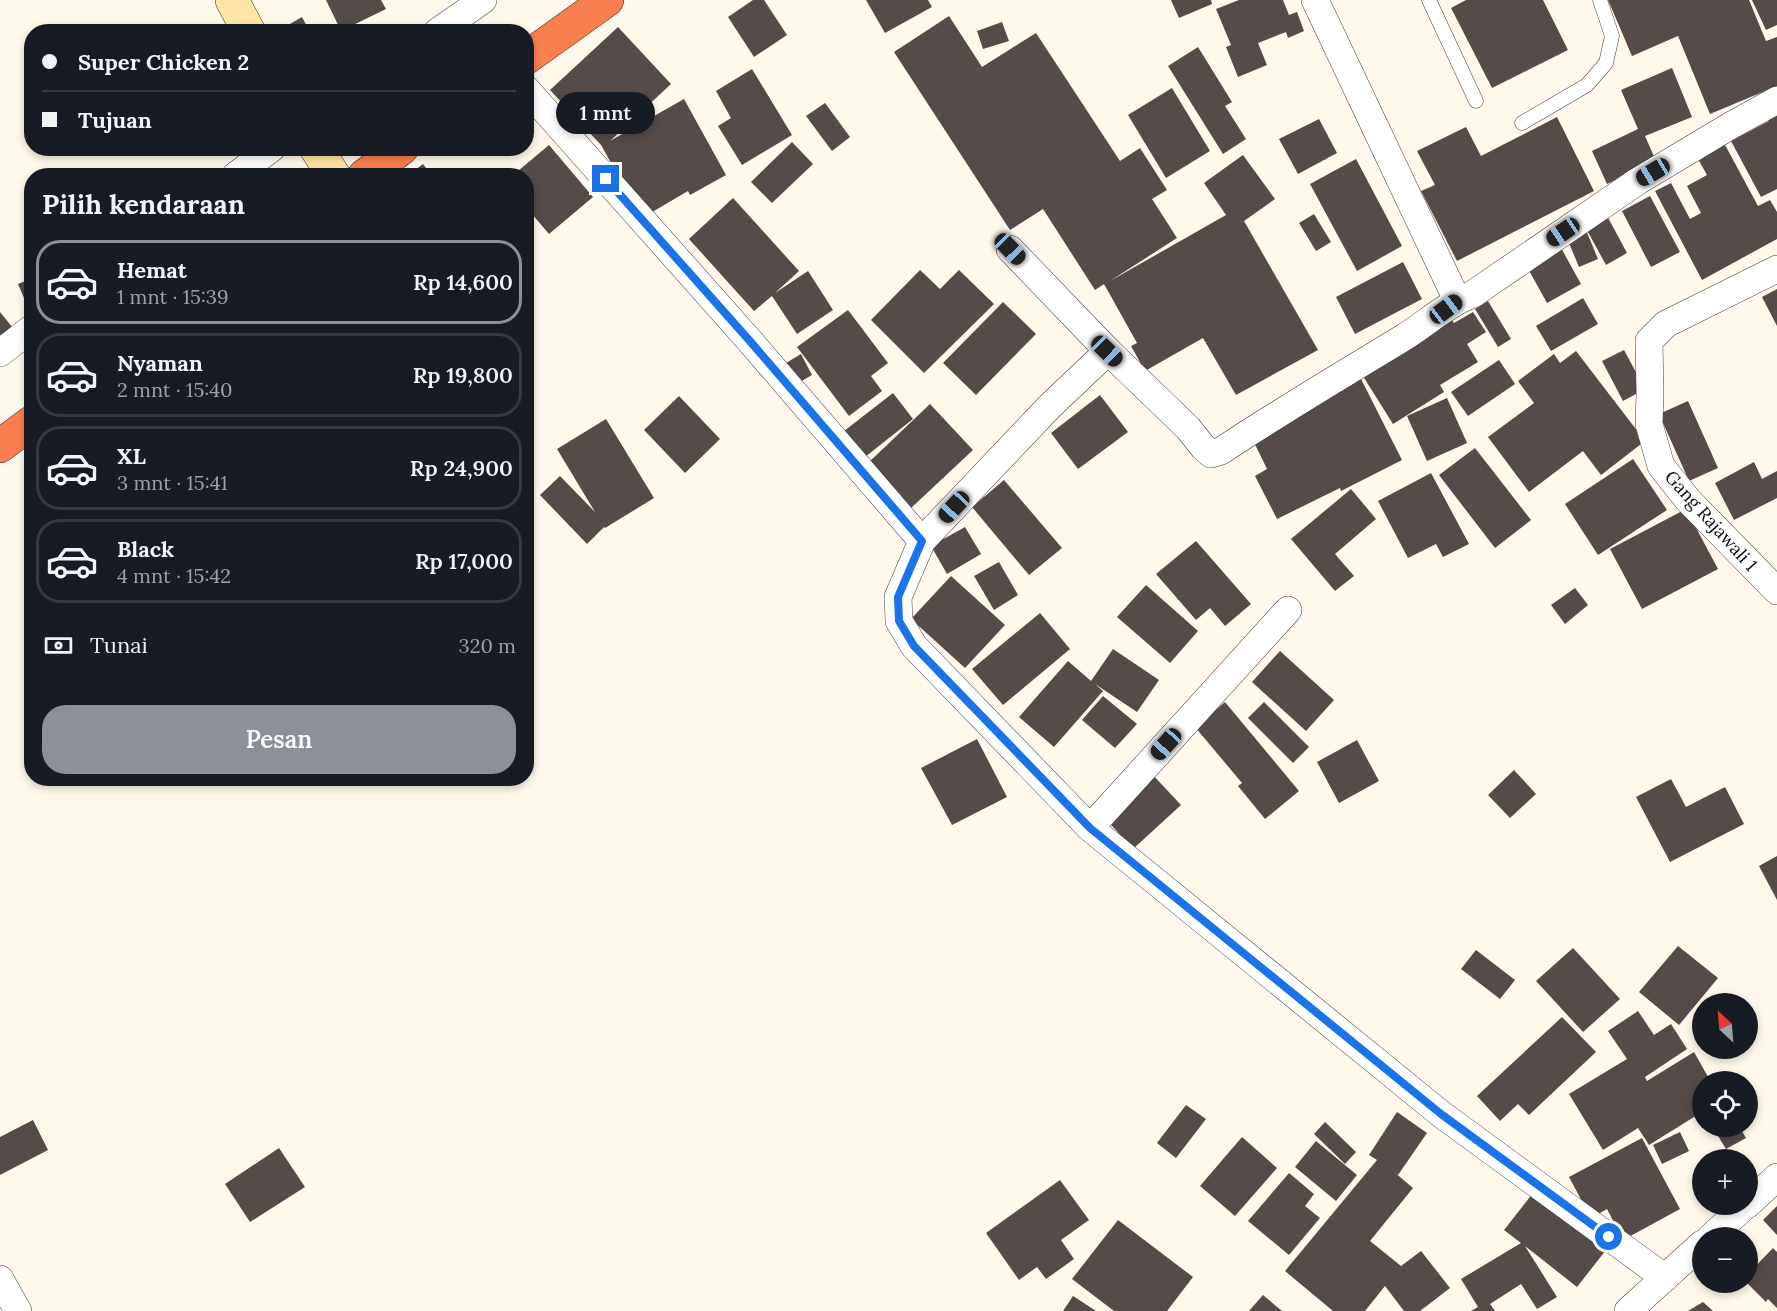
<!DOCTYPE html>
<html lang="id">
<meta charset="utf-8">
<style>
:root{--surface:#171b24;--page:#20242c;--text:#f1f3f6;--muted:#9ea1a6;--line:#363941;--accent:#8c9099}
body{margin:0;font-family:Lora,serif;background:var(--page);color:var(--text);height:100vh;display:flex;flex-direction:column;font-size:22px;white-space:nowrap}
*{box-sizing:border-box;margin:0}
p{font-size:20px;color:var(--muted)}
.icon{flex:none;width:33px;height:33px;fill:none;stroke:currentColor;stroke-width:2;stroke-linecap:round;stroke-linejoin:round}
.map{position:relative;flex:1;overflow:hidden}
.side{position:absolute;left:24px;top:168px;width:510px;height:618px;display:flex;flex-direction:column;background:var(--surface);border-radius:24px;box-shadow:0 3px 9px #0003}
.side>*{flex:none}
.top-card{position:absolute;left:24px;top:24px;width:510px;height:132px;border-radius:24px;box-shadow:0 3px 9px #0003;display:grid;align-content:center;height:132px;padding:0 18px;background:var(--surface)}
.needle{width:39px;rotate:334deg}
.controls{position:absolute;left:1692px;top:993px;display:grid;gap:12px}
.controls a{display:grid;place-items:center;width:66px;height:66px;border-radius:50%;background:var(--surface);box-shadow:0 3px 9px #0003;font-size:30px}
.end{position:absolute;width:27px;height:27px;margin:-14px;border:8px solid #1a73e8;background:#fff;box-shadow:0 0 0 3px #fff}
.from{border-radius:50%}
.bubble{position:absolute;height:42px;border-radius:21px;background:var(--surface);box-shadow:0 3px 9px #0003;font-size:20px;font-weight:600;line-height:42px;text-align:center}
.car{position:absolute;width:18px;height:36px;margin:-18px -9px;border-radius:8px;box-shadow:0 0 4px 2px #0007;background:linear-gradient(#222 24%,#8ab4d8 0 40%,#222 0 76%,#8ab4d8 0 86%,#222 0)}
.top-card b{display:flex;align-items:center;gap:21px;height:57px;font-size:22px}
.top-card b+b{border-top:2px solid var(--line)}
.top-card i{width:15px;height:15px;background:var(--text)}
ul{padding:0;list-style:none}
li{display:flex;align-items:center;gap:18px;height:84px;margin:0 12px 9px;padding:0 6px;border:3px solid var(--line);border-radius:24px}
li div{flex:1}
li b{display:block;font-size:22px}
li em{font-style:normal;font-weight:600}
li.current{border-color:var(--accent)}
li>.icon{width:54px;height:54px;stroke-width:1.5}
h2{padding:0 18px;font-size:27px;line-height:72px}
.pay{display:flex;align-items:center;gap:15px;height:66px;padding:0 18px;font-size:22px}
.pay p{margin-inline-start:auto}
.action{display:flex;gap:12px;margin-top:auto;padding:12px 18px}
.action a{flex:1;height:69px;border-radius:24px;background:var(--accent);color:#fff;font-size:24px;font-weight:600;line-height:69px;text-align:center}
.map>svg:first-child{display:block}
.building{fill:#554b48}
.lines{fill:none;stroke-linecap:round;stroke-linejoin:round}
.lane-casing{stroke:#3f3f3f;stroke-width:15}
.street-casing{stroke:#3f3f3f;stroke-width:28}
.secondary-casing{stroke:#2e2e2e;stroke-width:34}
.highway-casing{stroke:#1d1d1d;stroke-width:34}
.lane{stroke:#fff;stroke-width:14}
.street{stroke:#fff;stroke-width:27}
.secondary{stroke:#ffe5a6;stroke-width:33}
.highway{stroke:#f97e4f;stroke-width:33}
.route{stroke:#1a73e8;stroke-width:8}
.labels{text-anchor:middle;stroke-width:6;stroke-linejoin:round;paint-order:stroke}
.street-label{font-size:18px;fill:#0c0c0c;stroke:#fff}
</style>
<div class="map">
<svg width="1777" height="1311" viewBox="0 0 1777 1311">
<rect width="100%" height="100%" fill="#fff8eb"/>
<g class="building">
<polygon points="326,0 381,0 386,9 341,31"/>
<polygon points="753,0 764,0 787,35 754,57 728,17"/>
<polygon points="866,0 928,0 932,7 885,33"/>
<polygon points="1171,0 1211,0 1212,4 1179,18"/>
<polygon points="1239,0 1283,0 1289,15 1297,12 1304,31 1288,38 1286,32 1258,43 1267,65 1238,77 1226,47 1231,45 1216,9"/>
<polygon points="1466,0 1543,0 1568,50 1492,88 1451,8"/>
<polygon points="1608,0 1749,0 1766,41 1777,37 1777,86 1710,114 1678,36 1632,56"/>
<polygon points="1752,0 1777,0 1777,25 1766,30"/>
<polygon points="949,16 982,67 1036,33 1120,161 1140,148 1167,190 1152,199 1177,238 1110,281 1226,215 1204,183 1243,155 1275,199 1244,221 1318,350 1236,395 1203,338 1145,371 1131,346 1137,343 1104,284 1095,290 1043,209 1010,230 894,52"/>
<polygon points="302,17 310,32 276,32"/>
<polygon points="1002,22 1009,41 983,49 977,31"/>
<polygon points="618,27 671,84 610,141 684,99 726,175 690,195 688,191 642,218 601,145 550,90"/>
<polygon points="1198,47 1232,102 1225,106 1246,139 1223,154 1168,66"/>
<polygon points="1672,68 1692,117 1645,136 1656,161 1607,184 1592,151 1638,129 1621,90"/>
<polygon points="752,69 792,135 742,165 718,126 731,118 716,91"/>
<polygon points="1172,88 1210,151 1166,178 1128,115"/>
<polygon points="825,103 850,137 832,151 806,116"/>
<polygon points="1777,109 1777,189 1761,197 1731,141 1769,121 1766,115"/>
<polygon points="1557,117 1594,191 1457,261 1421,191 1435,185 1417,151 1466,127 1481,156"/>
<polygon points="1319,119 1337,153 1298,174 1279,139"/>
<polygon points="792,142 813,164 772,203 751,182"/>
<polygon points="1724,143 1758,206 1770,200 1777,212 1777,239 1702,280 1655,191 1671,183 1690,219 1701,213 1687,186 1707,175 1697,157"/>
<polygon points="549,145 593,197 549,234 526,207 526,176 512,176"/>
<polygon points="1356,159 1402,246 1357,271 1310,184"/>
<polygon points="423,164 432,176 407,176"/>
<polygon points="1650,196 1680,252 1651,267 1622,211"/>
<polygon points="733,198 799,271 775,293 808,271 833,310 797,334 772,296 754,311 689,239"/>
<polygon points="1605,212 1627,253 1606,265 1583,223"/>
<polygon points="1314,214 1331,242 1316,251 1299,223"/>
<polygon points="1583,223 1598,259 1579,267 1564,231"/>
<polygon points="1555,237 1581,284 1547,303 1521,256"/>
<polygon points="1403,262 1422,299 1355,334 1336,297"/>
<polygon points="920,270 940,289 959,270 994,304 924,373 871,320"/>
<polygon points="28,280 32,288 32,311 30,312 18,284"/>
<polygon points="1777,289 1777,326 1762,297"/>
<polygon points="1583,298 1598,324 1551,351 1536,326"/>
<polygon points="1488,301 1511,339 1498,347 1475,309"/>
<polygon points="1003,302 1036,334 976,395 943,363"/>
<polygon points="848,310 888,363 871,376 882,391 849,416 797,347"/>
<polygon points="0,312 13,328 0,339"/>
<polygon points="1473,312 1486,332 1467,344 1478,362 1440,385 1444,392 1393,424 1361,373 1450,318 1454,323"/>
<polygon points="1624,350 1645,389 1623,401 1602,361"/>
<polygon points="1576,351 1645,441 1601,475 1583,451 1529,492 1488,437 1534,403 1518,381 1554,354 1560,363"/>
<polygon points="801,354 812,375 793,386 781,366"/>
<polygon points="1499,360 1515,384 1468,416 1451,392"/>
<polygon points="1361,379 1402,460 1341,491 1340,488 1277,519 1255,476 1267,469 1250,434"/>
<polygon points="893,393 913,419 860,461 839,435"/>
<polygon points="1100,395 1128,432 1078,469 1051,433"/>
<polygon points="679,396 720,439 685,473 644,430"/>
<polygon points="1447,398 1467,443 1427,461 1407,416"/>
<polygon points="1688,401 1718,468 1689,481 1659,414"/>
<polygon points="930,404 973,450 910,509 867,464"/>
<polygon points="606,419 654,498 605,528 604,527 587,544 540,495 560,476 595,512 557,449"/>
<polygon points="1475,448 1531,520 1495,548 1439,475"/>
<polygon points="1633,459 1667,510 1598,555 1565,504"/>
<polygon points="1754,462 1762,479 1777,471 1777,498 1734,520 1715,483"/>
<polygon points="1431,473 1469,544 1443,557 1436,544 1408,558 1378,501"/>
<polygon points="1004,480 1062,548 1029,575 972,507"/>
<polygon points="1351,489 1376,519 1335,554 1354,576 1335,591 1291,539"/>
<polygon points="1686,509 1718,569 1642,609 1610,549"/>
<polygon points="965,527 981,554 947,574 931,546"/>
<polygon points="1196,541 1251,604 1225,626 1210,608 1196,620 1156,574"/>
<polygon points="999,562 1018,595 994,610 974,576"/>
<polygon points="951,576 1005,625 965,668 911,619"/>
<polygon points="1146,585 1198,631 1170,663 1117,617"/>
<polygon points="1575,588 1588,605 1565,624 1551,605"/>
<polygon points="1040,613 1070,649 1003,705 972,669"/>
<polygon points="1113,649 1159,680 1137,712 1095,684 1103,691 1054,747 1019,717 1068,661 1091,681"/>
<polygon points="1280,651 1334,700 1306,731 1252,682"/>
<polygon points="1103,696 1137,724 1115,748 1082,720"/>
<polygon points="1225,702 1299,791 1265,819 1238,786 1242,783 1195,727"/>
<polygon points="1264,702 1309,747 1293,763 1248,718"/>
<polygon points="977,739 1007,797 952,825 921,768"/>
<polygon points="1357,740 1379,781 1339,803 1317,762"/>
<polygon points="1514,770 1536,794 1510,818 1488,795"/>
<polygon points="1151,773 1181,805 1133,849 1104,817"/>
<polygon points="1671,779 1686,807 1725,787 1744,824 1670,862 1636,797"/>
<polygon points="1777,856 1777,900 1759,866"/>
<polygon points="1678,946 1718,978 1679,1025 1639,992"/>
<polygon points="1573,948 1620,999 1583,1032 1536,981"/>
<polygon points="1476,950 1515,980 1500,999 1461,969"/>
<polygon points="1638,1011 1654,1035 1671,1024 1687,1049 1645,1077 1647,1081 1694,1052 1711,1082 1702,1082 1702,1112 1649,1145 1638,1128 1603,1150 1569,1094 1627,1059 1608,1031"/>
<polygon points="1562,1017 1596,1052 1529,1115 1518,1104 1500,1121 1477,1096"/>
<polygon points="1186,1105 1206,1119 1176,1158 1157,1143"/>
<polygon points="1397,1112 1427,1133 1398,1175 1393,1171 1413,1188 1370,1241 1401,1266 1421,1251 1450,1288 1420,1311 1404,1311 1385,1286 1365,1311 1333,1311 1285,1271 1377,1160 1369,1155"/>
<polygon points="33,1120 48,1150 0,1175 0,1137"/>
<polygon points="1325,1122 1356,1152 1345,1164 1314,1134"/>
<polygon points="1712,1126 1739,1126 1746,1138 1726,1149"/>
<polygon points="1680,1132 1689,1151 1662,1164 1653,1145"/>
<polygon points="1242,1137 1277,1168 1235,1216 1200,1186"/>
<polygon points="1642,1138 1680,1209 1623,1240 1607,1209 1591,1218 1569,1177"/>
<polygon points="1316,1141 1357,1175 1336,1201 1295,1167"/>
<polygon points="279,1148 305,1187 250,1222 225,1184"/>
<polygon points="1289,1173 1314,1194 1305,1206 1320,1218 1289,1255 1248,1221"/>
<polygon points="1060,1180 1089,1220 1061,1240 1074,1259 1046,1279 1037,1267 1019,1280 986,1233"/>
<polygon points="1533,1193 1606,1250 1577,1287 1525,1246 1557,1297 1537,1309 1521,1284 1490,1304 1495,1311 1471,1311 1478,1307 1461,1279 1521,1243 1504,1230"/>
<polygon points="1777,1206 1777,1235 1763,1220"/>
<polygon points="1118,1220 1193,1277 1167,1311 1114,1311 1072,1279"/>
<polygon points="1773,1248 1777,1252 1777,1308 1768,1299 1766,1302 1746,1282 1748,1282 1748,1274"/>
<polygon points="1263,1295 1282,1311 1249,1311"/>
<polygon points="1073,1296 1096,1311 1063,1311"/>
<polygon points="1703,1302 1713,1311 1688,1311"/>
</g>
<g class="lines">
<g class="lane-casing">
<g id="lane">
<polyline points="1429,0 1476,101"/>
<polyline points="1522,123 1587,85 1606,63 1612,36 1600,0"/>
</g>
</g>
<g class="street-casing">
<g id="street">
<polyline points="1315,0 1457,300"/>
<polyline points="437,32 483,0"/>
<polyline points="526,89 749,340 922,541"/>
<polyline points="235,176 272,148"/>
<path d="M1010,249l98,102 80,77 15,19 8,7 10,-3c60,-40 121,-76 182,-113 24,-15 44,-34 70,-44l165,-113 92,-55 47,-26"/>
<polyline points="1777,269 1666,324 1649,341 1650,395 1649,424 1661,466 1688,500 1777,591"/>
<polyline points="1108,351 1049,407 922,541 898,597 899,621 914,646 1090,828 1441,1114 1665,1278"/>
<polyline points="0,353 32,328"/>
<polyline points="1090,828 1288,610"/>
<polyline points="1748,1204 1777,1177"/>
<polyline points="1710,1238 1747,1204"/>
<polyline points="0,1279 18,1311"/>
<polyline points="1628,1311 1702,1244"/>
</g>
</g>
<g class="secondary-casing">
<g id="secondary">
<polyline points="232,0 249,32"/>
<polyline points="316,148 334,176"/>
</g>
</g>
<g class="highway-casing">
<g id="highway">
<polyline points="526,58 607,0"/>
<polyline points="364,176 402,148"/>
<polyline points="0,446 32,422"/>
</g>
</g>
<use href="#lane" class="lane"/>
<use href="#street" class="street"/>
<use href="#secondary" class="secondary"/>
<use href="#highway" class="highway"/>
</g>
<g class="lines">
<polyline class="route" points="606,179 749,340 922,541 898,597 899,621 914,646 1090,828 1441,1114 1609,1237"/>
</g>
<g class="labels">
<g class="street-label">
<text transform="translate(1711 521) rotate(48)" y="6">Gang Rajawali 1</text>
</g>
</g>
</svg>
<div class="controls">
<a><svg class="needle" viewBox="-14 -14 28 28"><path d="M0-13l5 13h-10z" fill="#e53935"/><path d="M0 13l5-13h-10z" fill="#9ea1a6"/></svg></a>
<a><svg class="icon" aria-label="locate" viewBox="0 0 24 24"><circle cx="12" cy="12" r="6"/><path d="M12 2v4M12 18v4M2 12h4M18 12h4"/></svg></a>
<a>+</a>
<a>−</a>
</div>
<i class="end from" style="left:1609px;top:1237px"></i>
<i class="end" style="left:606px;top:179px"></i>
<div class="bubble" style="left:556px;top:92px;width:99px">1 mnt</div>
<i class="car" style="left:1653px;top:172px;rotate:239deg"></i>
<i class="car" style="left:1563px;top:232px;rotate:236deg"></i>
<i class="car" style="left:1010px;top:249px;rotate:136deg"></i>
<i class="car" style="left:1446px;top:309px;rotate:53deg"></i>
<i class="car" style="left:1107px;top:351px;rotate:134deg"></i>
<i class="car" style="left:954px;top:507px;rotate:223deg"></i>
<i class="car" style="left:1166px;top:744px;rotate:222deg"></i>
<div class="top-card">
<b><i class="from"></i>Super Chicken 2</b>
<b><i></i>Tujuan</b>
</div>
<section class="side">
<h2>Pilih kendaraan</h2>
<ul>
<li class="current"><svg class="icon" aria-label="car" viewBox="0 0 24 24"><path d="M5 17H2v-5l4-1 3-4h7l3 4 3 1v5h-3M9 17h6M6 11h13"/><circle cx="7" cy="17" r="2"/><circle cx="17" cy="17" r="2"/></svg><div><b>Hemat</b><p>1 mnt · 15:39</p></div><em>Rp 14,600</em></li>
<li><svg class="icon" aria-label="car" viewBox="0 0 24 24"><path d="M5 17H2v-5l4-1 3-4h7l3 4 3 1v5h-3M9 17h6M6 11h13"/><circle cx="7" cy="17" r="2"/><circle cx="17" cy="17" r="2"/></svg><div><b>Nyaman</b><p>2 mnt · 15:40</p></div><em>Rp 19,800</em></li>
<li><svg class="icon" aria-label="car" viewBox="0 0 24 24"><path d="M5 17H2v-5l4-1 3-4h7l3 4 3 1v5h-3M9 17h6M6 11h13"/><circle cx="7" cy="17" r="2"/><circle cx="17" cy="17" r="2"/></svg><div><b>XL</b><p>3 mnt · 15:41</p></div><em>Rp 24,900</em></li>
<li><svg class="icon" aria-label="car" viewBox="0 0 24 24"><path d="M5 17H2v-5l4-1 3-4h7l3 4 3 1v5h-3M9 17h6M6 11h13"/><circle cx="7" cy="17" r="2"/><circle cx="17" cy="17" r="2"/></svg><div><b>Black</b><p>4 mnt · 15:42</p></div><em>Rp 17,000</em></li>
</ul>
<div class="pay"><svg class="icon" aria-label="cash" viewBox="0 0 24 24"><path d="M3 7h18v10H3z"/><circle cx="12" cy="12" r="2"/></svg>Tunai<p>320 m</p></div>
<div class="action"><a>Pesan</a></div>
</section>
</div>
